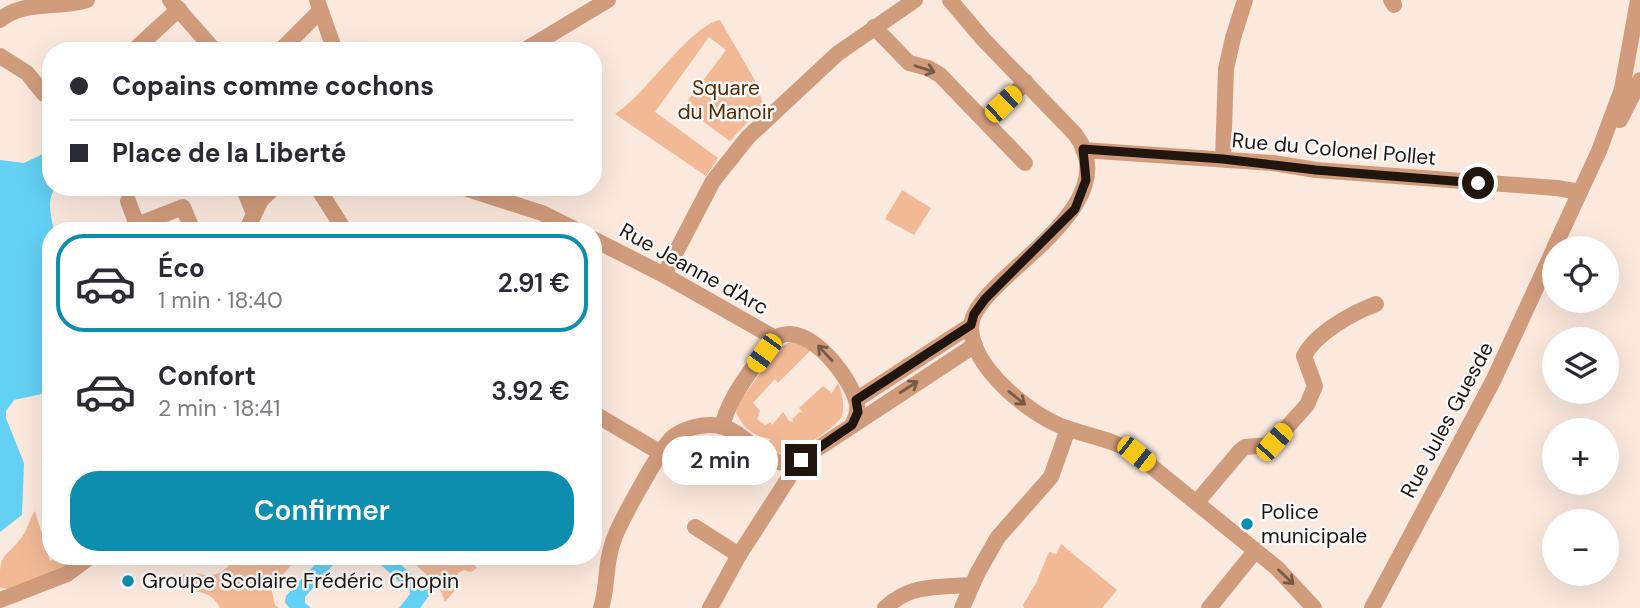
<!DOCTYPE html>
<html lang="fr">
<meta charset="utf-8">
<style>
:root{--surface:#fff;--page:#f2f2f3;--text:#2b2b33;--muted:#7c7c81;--line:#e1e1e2;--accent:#0e8eae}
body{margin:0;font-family:"DM Sans",sans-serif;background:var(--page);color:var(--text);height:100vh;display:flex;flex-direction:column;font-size:26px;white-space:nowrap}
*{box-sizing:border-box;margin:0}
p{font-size:23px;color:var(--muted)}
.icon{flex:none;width:38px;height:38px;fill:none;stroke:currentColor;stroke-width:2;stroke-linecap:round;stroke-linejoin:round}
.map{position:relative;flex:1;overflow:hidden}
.side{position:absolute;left:42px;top:222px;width:560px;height:343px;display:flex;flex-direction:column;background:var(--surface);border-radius:28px;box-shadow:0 7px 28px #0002}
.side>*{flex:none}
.top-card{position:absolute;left:42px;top:42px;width:560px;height:154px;border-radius:28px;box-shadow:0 7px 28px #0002;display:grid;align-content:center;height:154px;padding:0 28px;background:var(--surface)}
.tools{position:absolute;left:1542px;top:236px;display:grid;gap:14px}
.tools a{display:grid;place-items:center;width:77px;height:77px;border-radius:50%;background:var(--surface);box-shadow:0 7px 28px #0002;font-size:35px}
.end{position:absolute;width:32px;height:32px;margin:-16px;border:9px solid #20160f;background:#fff;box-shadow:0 0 0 4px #fff}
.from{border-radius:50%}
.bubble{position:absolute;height:49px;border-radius:24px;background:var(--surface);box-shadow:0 7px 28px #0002;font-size:23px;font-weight:600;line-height:49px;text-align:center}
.car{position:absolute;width:21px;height:42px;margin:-21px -10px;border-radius:9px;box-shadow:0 0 5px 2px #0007;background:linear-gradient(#f5c518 24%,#345 0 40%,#f5c518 0 76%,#345 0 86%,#f5c518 0)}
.top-card b{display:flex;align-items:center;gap:24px;height:66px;font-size:26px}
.top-card b+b{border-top:2px solid var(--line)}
.top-card i{width:18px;height:18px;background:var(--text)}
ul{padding:12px 0 0;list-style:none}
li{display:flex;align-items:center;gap:21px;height:98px;margin:0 14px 10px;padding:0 14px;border:4px solid transparent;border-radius:28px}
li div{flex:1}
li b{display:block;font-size:26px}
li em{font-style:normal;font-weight:600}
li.current{border-color:var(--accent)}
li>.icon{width:63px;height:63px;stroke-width:1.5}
.button{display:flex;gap:14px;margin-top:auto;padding:14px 28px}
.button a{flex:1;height:80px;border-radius:28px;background:var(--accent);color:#fff;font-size:28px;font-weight:600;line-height:80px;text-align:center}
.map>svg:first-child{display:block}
.green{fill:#f2b997}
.water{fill:#64d1f4}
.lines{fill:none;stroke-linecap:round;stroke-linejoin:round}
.minor{stroke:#d19c7c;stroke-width:16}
.oneway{stroke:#785946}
.route{stroke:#20160f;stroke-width:9}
.poi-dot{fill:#0e8eae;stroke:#fafafa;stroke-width:2.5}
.labels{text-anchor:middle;stroke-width:5;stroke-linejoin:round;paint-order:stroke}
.park-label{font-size:21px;fill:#5b2b05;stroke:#fafafa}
.street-label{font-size:21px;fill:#20160f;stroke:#fafafa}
.poi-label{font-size:21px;fill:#20160f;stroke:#fafafa;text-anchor:start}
</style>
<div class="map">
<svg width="1640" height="608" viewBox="0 0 1640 608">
<rect width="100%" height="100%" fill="#fbe9de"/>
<g class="green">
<path d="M720,20l37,64 6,21 -33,36 -47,-34 43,-57 -17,-13 -54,75 63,46 -12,18 -91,-62c32,-20 74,-88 105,-94z"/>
<polygon points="902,190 931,208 914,235 885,219"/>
<path d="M793,340l20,8 -35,35 -3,-4 -22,24 7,8 -3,8 7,5 -1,2 8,-4 1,3 11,-13 6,9 4,1 -1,-3 8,-7 3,1 -4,-5 24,-22 9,7 6,-10c4,10 7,22 4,33 -4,9 -43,36 -53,38 -8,1 -14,-2 -20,-6l-2,-5 4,-4c-16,-1 -29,-12 -35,-27l3,-10 39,-53z"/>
<path d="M35,511l15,50 7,-4h26l-7,5 -65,27 -11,-1c0,-37 1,-25 22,-51 6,-8 7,-18 13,-26z"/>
<polygon points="1061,544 1117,590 1102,608 1024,608 1023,605 1036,583 1049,552 1056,554"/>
<path d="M235,557h64l-28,30 4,18 4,3h-59c-8,-17 -21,-16 -37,-18l-3,-11 4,-5 11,4 2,-5c17,6 29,-1 38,-16z"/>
<polygon points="406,557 468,557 477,568 471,572 464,570 458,573 454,582 457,588 445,602 438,584"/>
</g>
<g class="water">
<path d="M51,150v37h5c-10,13 -5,29 -2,44h-3v161l-37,8 -8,11v7l18,45 -2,52 -22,17v-372l24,3z"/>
<polygon points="323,556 340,557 305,597 305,603 311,608 289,608 285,602 286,596"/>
<polygon points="372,557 392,557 428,589 431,593 420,608 399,608 410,594 410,591"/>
</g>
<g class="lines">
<g class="minor">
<polyline points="170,0 215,51"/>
<polyline points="317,0 335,51"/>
<path d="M950,0l33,39 92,95c46,61 -49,119 -84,158 -9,10 -20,22 -20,36 1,39 57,85 90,98 25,10 53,13 75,28l141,114 37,40"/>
<polyline points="1391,0 1394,5"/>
<path d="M0,20c23,-20 58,-11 87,-20"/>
<polyline points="874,27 909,63 928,68 940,75 1025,163"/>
<polyline points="133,51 179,9"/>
<polyline points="280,51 320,11"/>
<polyline points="523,51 608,0"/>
<polyline points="0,56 27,73 44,94 51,91"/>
<polyline points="1620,120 1640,80"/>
<polyline points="986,121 1026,82"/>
<polyline points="1083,150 1273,163 1316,170 1557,188 1580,192"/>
<polyline points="1223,159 1226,69 1233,38 1245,0"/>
<polyline points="243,187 254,214"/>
<polyline points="317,187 345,231"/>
<polyline points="461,187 542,213 578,231"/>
<polyline points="128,201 137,225 183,207 193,231"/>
<polyline points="246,231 261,200 275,187"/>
<polyline points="593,239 664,275 775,338"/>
<polyline points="1554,248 1599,151 1622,89 1638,0"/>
<polyline points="664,275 713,181 748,137 837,54 915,0"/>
<polyline points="856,400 971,325"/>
<polyline points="593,413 661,453"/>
<path d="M722,426c6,-22 17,-39 30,-57 7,-9 16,-28 27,-33 31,-13 73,43 78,68 1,8 -1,14 -5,21"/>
<polyline points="794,464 975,345"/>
<path d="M1197,502l43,-51 5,-4 26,-2 36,-40 8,-19 -11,-30c12,-23 48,-43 72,-52"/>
<polyline points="695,527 739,555 788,479 794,464"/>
<polyline points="0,600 67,574 91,556"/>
<path d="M601,608c7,-21 4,-43 11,-63 5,-19 48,-96 61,-108 11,-9 32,-14 46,-11 28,5 43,40 75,38"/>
<polyline points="710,608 739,555"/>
<path d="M885,608c25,-24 54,-21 86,-23"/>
<polyline points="962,608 978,572 998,537 1051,477 1068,429"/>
<polyline points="1209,608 1256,550"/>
<polyline points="1372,608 1493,381 1554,249"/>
</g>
</g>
<defs><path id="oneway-shaft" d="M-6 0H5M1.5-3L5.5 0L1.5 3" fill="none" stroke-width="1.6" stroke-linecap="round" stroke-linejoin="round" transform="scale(1.75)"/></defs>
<g class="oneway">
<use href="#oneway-shaft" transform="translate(925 69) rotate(18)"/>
<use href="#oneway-shaft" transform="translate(825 353) rotate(-133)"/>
<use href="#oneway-shaft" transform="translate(909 387) rotate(-33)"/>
<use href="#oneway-shaft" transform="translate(1017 398) rotate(39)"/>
<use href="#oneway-shaft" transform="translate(1286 577) rotate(44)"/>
</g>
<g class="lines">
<polyline class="route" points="801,460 852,425 858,412 856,400 971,325 974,314 985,299 1075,209 1086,180 1083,149 1223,159 1316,170 1478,183"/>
</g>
<g class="poi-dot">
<circle cx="1247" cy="524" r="7"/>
<circle cx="128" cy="581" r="7"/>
</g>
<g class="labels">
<g class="park-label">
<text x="726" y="95">Square<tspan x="726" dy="24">du Manoir</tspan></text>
</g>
<g class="street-label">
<text transform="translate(1334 149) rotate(5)" y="7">Rue du Colonel Pollet</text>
<text transform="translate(694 269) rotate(29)" y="7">Rue Jeanne d'Arc</text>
<text transform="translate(1447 420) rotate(-62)" y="7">Rue Jules Guesde</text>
</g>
<g class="poi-label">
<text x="1261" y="519">Police<tspan x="1261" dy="24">municipale</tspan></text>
<text x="142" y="588">Groupe Scolaire Frédéric Chopin</text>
</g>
</g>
</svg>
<div class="tools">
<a><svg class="icon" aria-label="locate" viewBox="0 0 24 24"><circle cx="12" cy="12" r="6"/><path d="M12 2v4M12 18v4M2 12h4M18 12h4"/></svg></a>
<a><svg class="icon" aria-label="layers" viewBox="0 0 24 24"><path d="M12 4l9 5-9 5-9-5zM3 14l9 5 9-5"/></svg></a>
<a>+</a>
<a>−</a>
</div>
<i class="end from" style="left:1478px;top:183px"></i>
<i class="end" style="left:801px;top:460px"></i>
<div class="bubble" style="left:662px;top:436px;width:116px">2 min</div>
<i class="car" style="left:1003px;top:104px;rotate:46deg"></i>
<i class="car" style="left:764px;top:353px;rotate:216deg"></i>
<i class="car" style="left:1274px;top:442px;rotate:42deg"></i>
<i class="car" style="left:1136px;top:454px;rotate:128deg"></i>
<div class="top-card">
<b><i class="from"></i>Copains comme cochons</b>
<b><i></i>Place de la Liberté</b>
</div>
<section class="side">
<ul>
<li class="current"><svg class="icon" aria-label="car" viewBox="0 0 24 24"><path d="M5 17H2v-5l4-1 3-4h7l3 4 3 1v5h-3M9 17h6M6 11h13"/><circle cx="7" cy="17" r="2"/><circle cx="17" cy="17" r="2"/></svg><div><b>Éco</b><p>1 min · 18:40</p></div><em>2.91 €</em></li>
<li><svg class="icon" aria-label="car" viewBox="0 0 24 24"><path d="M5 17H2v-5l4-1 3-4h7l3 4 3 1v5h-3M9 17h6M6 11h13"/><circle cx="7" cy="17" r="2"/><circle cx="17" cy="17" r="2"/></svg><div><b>Confort</b><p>2 min · 18:41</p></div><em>3.92 €</em></li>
</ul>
<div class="button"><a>Confirmer</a></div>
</section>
</div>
